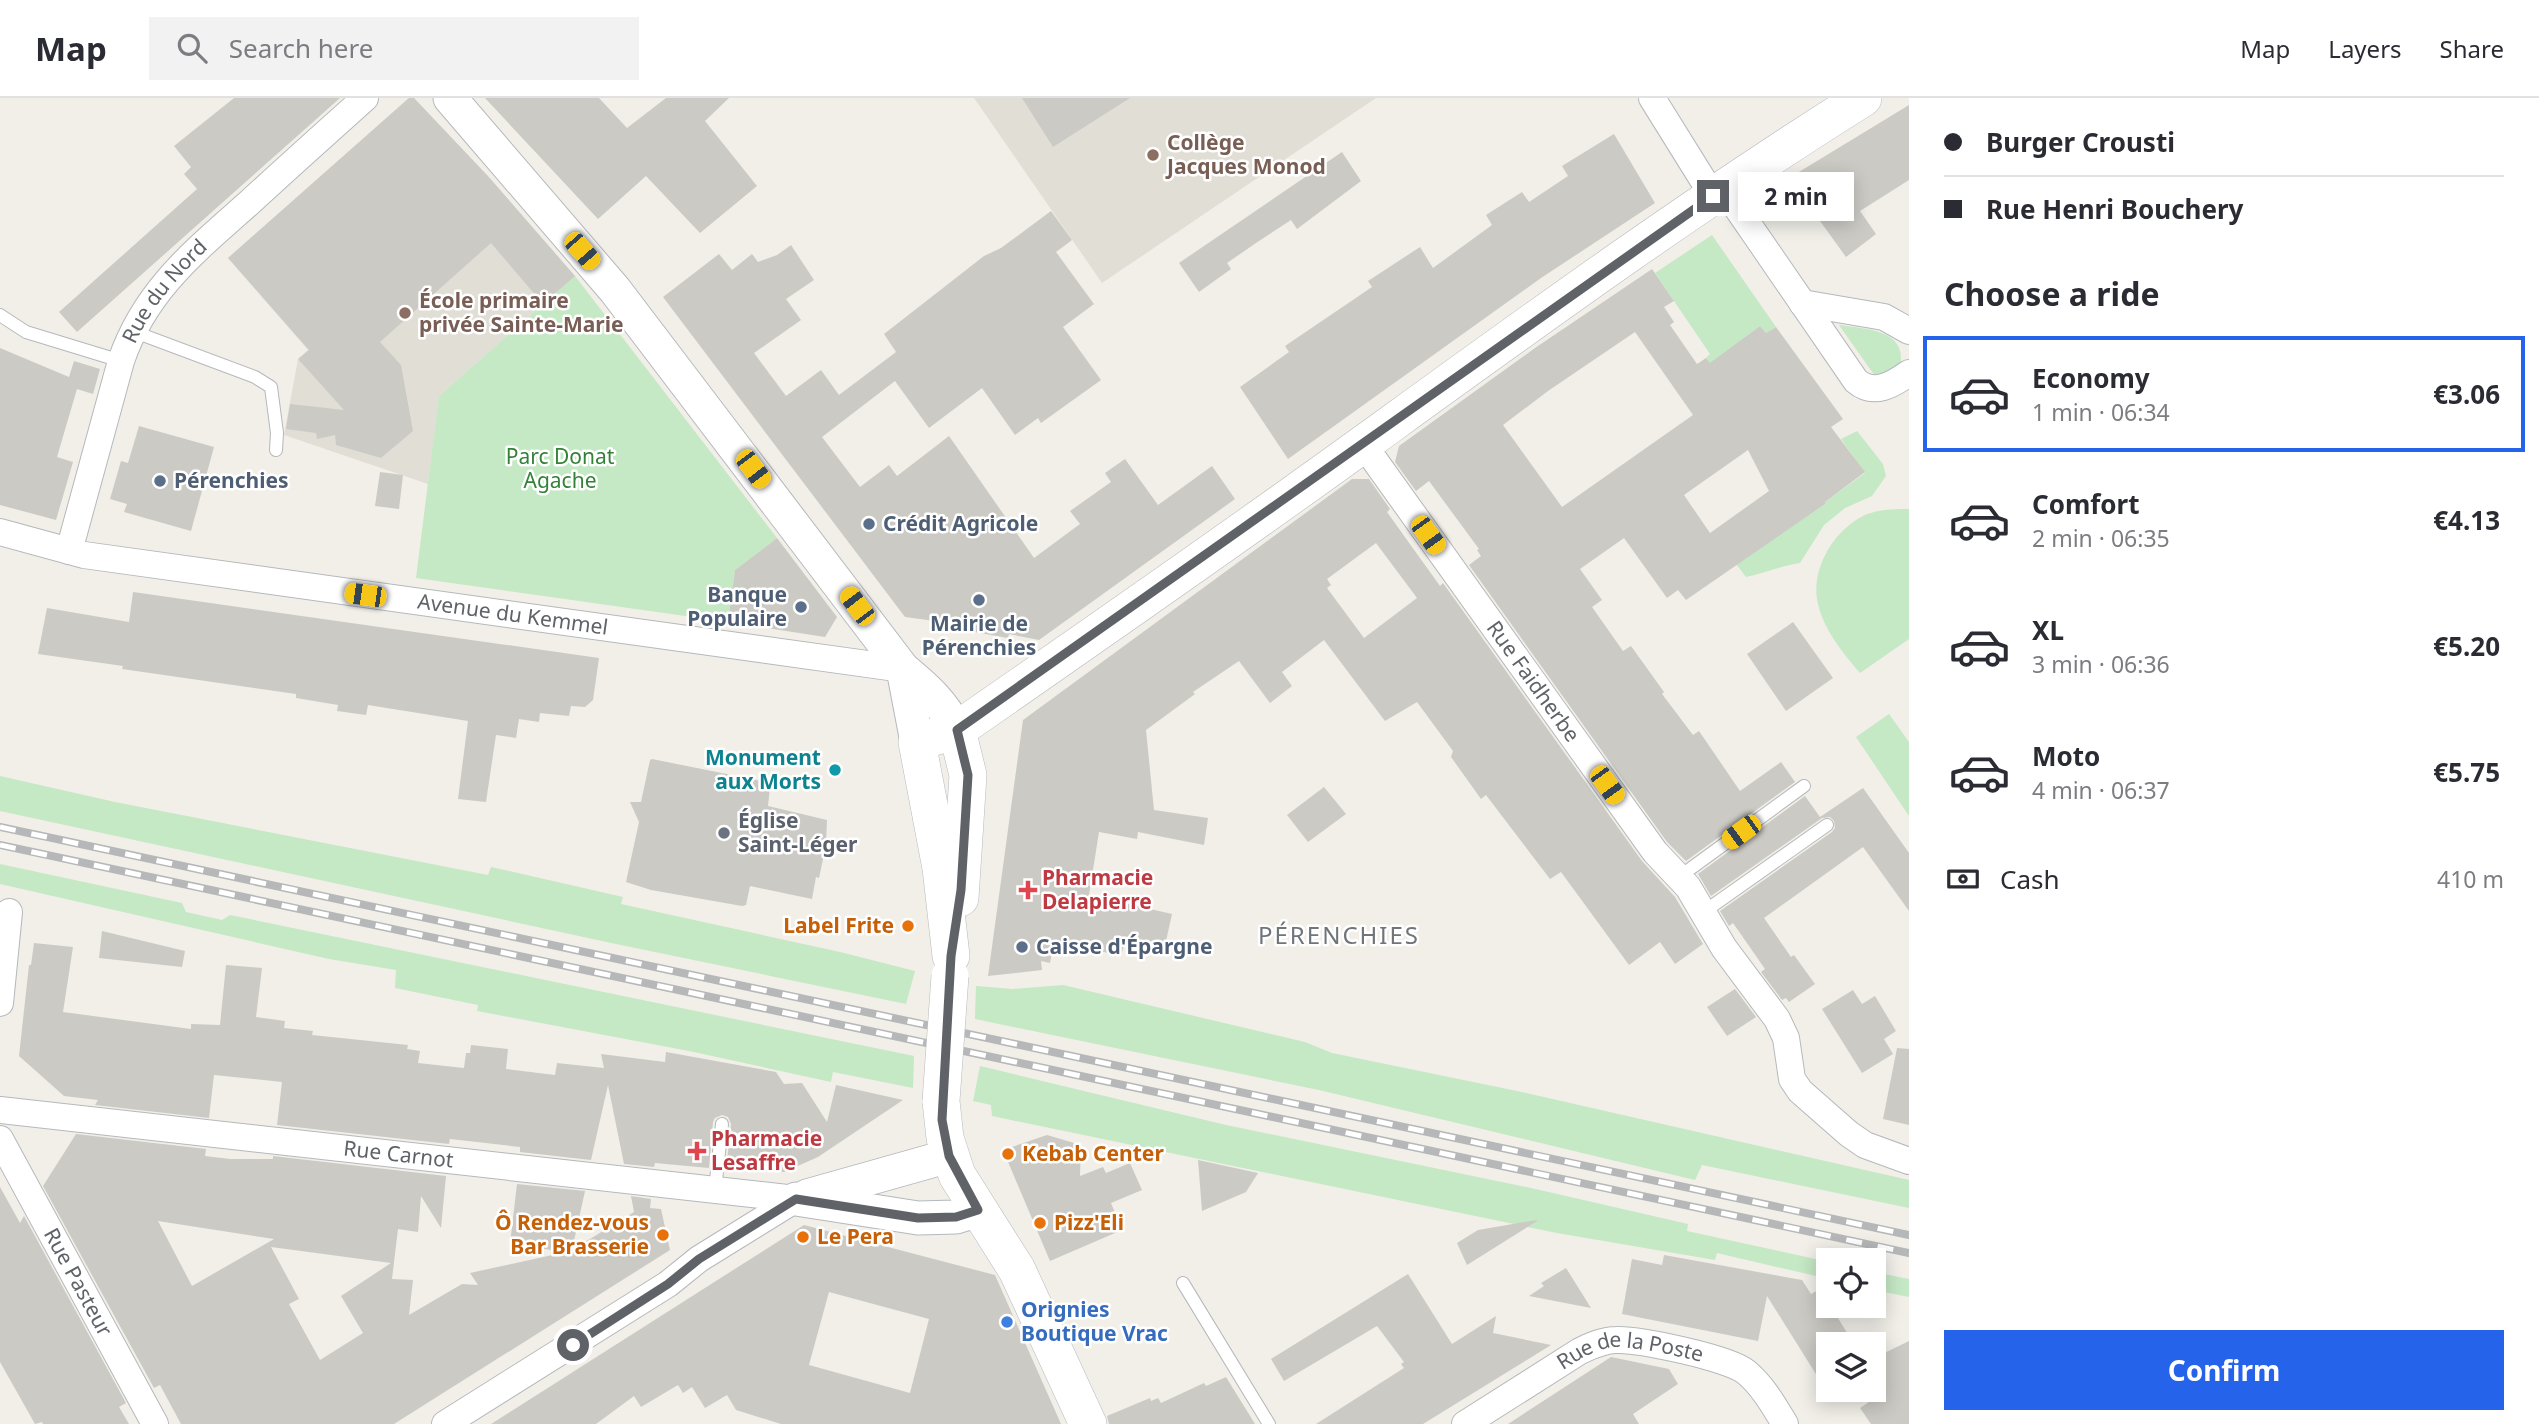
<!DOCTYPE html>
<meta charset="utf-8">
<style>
:root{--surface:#fff;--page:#f2f2f3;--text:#2b2b33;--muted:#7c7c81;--line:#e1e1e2;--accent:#2563eb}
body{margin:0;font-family:"Noto Sans",sans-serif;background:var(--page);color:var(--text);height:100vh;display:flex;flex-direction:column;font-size:26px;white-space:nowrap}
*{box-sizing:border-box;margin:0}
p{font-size:23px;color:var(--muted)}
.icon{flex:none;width:38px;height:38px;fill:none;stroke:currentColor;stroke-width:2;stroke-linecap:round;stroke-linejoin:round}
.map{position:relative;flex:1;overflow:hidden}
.panel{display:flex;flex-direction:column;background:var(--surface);width:630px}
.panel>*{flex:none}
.hud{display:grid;align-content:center;height:154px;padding:0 35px;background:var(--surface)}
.buttons{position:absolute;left:1816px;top:1150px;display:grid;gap:14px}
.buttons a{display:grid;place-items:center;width:70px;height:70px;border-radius:0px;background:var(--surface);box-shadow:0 4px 18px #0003;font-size:35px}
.end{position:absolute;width:32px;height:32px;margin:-16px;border:9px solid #5f6368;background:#fff;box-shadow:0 0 0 4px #fff}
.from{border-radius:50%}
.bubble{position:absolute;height:49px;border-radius:0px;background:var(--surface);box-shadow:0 4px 18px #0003;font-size:23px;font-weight:700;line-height:49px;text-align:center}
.car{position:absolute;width:21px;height:42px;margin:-21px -10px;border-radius:9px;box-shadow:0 0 5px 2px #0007;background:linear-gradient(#f5c518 24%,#345 0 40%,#f5c518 0 76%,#345 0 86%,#f5c518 0)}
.hud b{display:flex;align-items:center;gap:24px;height:66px;font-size:26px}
.hud b+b{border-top:2px solid var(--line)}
.hud i{width:18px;height:18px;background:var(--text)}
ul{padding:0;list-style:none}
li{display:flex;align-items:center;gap:21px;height:116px;margin:0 14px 10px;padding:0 21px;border:4px solid transparent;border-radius:0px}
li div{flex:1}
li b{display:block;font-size:26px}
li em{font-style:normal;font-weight:700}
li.selected{border-color:var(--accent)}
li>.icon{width:63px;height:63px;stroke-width:1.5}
h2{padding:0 35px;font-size:32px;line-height:84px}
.pay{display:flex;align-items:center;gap:18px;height:77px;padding:0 35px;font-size:26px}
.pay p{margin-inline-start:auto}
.action{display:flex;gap:14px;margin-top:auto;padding:14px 35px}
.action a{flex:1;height:80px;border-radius:0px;background:var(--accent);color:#fff;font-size:28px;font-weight:700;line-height:80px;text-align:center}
header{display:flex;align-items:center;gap:42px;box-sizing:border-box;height:98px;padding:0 35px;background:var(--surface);border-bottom:2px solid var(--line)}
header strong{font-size:33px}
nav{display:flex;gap:38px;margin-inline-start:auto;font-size:24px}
.search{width:490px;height:63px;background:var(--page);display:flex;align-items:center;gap:18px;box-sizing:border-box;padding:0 24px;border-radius:0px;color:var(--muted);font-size:26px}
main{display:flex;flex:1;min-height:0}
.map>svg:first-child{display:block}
.education{fill:#e1ded6}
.green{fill:#c5e8c5}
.building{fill:#cccac5;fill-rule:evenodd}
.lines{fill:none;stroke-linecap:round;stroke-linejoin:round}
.service-casing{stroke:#b5b8bc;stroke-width:14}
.minor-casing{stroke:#b5b8bc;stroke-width:28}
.tertiary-casing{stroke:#b5b8bc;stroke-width:35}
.secondary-casing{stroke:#b6babf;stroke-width:38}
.service{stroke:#fff;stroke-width:12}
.minor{stroke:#fff;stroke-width:26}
.tertiary{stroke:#fff;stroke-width:33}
.secondary{stroke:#fff;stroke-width:37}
.rail-casing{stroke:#b6b7b8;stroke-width:8}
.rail{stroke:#fff;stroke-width:5;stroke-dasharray:16;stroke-linecap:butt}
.secondary-bridge-casing{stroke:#b6babf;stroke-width:38;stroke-linecap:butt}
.secondary-bridge{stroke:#fff;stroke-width:37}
.route{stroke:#5f6368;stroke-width:9}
.education-dot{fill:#8d6e63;stroke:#fff;stroke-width:2.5}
.service-dot{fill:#5c6f8a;stroke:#fff;stroke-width:2.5}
.culture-dot{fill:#0f9aa8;stroke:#fff;stroke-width:2.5}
.worship-dot{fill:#6b7280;stroke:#fff;stroke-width:2.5}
.health-dot{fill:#e0444e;stroke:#fff;stroke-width:2.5}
.food-dot{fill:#e8710a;stroke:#fff;stroke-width:2.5}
.shop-dot{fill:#3f7fe0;stroke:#fff;stroke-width:2.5}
.labels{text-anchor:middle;stroke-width:5;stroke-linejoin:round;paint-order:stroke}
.education-label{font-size:21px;font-weight:bold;fill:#785e54;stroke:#fff;text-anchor:start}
.street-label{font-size:21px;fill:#5f6368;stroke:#fff}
.park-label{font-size:21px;fill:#348238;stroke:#fff}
.service-label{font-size:21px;font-weight:bold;fill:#4e5e75;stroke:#fff;text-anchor:start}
.culture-label{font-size:21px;font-weight:bold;fill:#0d838f;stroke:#fff;text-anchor:end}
.worship-label{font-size:21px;font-weight:bold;fill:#5b616d;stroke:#fff;text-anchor:start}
.health-label{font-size:21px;font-weight:bold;fill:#be3a42;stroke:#fff;text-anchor:start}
.food-label{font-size:21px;font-weight:bold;fill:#c56008;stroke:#fff;text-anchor:start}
.shop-label{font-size:21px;font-weight:bold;fill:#366cbe;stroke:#fff;text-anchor:start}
.quarter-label{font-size:24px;letter-spacing:2px;fill:#70757a;stroke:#fff}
</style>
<header>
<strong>Map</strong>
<div class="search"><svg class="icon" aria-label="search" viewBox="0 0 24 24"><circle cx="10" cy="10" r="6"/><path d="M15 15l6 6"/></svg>Search here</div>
<nav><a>Map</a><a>Layers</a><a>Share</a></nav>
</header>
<main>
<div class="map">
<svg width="1909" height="1326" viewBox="0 0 1909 1326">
<rect width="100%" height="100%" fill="#f1efe8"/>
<g class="education">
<polygon points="409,0 414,0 575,178 439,298 428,386 284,337 298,261 308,252 228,160"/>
<polygon points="974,0 1376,0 1102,185"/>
</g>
<g class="green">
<polygon points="1712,137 1776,229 1766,235 1760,228 1745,239 1801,317 1729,291 1706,260 1710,256 1655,175"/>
<polygon points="575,178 777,440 735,472 728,524 416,480 439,298"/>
<path d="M1839,227c26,4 70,4 61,43l-25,8z"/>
<path d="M1857,333l26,33 3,12 -14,20 -27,12 -21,17 -24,38c-19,3 -36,10 -54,14l-10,-13 89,-60v-2l40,-29 -24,-34z"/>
<path d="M1909,411v130l-49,34c-17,-20 -36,-43 -42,-69 -8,-33 14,-71 43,-87 14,-8 33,-8 48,-8z"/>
<polygon points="1889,616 1909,644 1909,718 1856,639"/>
<polygon points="0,678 115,704 488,777 491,769 623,799 621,806 840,854 915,873 906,906 616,846 0,713"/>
<polygon points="0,766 182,805 186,814 222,822 230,817 914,958 913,990 833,974 831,984 689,953 477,913 478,907 395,890 396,872 329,861 0,786"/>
<polygon points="1063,887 1305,944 1332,955 1517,993 1909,1082 1909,1110 1702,1067 1695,1082 1319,992 975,921 976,888 1012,891"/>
<polygon points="980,968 1226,1027 1531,1090 1688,1126 1687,1133 1829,1164 1829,1181 1717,1155 1715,1162 1557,1135 992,1018 991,1007 973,1003"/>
<polygon points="1874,1174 1909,1181 1909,1199 1874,1192"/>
</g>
<g class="building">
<polygon points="234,0 340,0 77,234 59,214 197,91 184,76 191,69 174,48"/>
<polygon points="409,0 414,0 488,78 575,178 543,206 491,145 380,244 401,267 413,333 381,360 336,347 335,337 317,341 316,335 286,331 290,306 344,312 298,261 309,252 228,160"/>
<polygon points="485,0 599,0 627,30 666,0 729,0 705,23 757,88 700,135 646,78 598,121"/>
<polygon points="1022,0 1130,0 1053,49"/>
<polygon points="1909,7 1909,82 1860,113 1876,136 1846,159 1789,80"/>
<polygon points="1614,36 1655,105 1541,180 1288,361 1240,289 1289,254 1285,248 1372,189 1368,183 1420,149 1433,170 1492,127 1486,117 1522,94 1529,104 1568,78 1562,68"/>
<polygon points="1342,54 1361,83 1297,131 1291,122 1256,145 1227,165 1231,171 1199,194 1179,165"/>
<polygon points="1051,113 1072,142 1056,154 1094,206 1063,229 1101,282 1041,325 1038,320 1015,337 982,290 929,330 895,283 822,339 860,389 889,367 897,378 949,338 1034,460 1080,426 1070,413 1111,384 1105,375 1125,361 1158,407 1212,368 1235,401 1039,542 1009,536 1008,540 935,527 935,523 905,519 663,199 719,156 732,172 752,156 758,164 777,157 791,147 814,182 786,201 801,222 754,255 786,298 821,272 839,297 896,254 884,236 984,158 1001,150"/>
<path d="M1652,171l22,32 -10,6 10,15 -4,3 27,39 9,-6 4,5 50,-37 6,7 10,-6 67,92 -12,8 34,45 -40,30v2l-139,96 -8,-10 -11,8 -43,-60 -44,31 22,31 -10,7 31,44 8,-5 33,46 -2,2 31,41 6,-4 41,60 41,-29 14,20 -109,79 -19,-19 -198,-277 12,-9 -4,-6 2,-1 -50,-68 -13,10 -21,-29 4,-16 136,-98zM1635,234l58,83 -131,92 -59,-82 45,-34zM1748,352l21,41 -59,42 -26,-38z"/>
<polygon points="0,250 69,279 74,263 100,271 93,296 77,291 57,359 73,364 56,422 0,407"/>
<polygon points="139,328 214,349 191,433 124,414 127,406 110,401 121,363 128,365"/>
<polygon points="380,374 403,377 399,411 375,408"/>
<path d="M1352,381h17l21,30 -3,3 53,74 3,-3 199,278 33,36 28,47 -28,20 -15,-22 -31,23 -68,-93 -11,7 -64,-84 -5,4 -30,-42 2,-6 -36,-49 -32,19 -61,-81 -42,32 10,14 -22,17 -31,-42 -46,31 2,2 -49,36 8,80 54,8 -4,27 -66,-13 -1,7 -38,-7 -10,63 83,19 -8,36 -39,-9 -4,15 -67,-16 -4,23 -9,-2 1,9 -54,6 35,-256zM1376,445l41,55 -53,40 -37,-50 4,-3 -4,-6z"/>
<polygon points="777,440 837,519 825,539 728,524 735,472"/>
<polygon points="133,494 599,560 593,602 585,609 571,608 569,618 540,615 539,624 519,621 516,640 496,637 486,704 458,701 468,623 368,607 366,617 337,613 338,607 296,600 296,596 122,571 123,568 38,556 47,510 129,524"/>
<polygon points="1793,524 1833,580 1786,613 1747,556"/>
<polygon points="652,661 767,684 767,688 770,689 768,708 827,722 826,747 819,780 816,779 812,801 750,788 746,807 742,808 651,792 626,784 639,724 630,704 641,704 650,662"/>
<polygon points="1324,689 1346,716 1308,744 1287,717"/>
<polygon points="1863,690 1909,755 1909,813 1863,749 1764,820 1791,859 1794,857 1815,886 1789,904 1786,900 1782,902 1761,874 1765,871 1733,825 1729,828 1720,813 1832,734 1835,730 1834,723 1830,719 1822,720 1711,798 1698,776 1805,698 1820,719"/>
<polygon points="102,833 185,853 182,869 99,860"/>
<polygon points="34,845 73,849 63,914 191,931 191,926 220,927 226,867 262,870 256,919 285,923 284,930 313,933 312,937 408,947 407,951 420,953 418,965 464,970 466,955 470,955 471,947 508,951 506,971 555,977 557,965 604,970 601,956 665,964 666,954 776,974 784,986 802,985 827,1024 836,987 903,1002 818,1059 784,1074 726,1071 731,1026 728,1019 722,1017 715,1020 713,1024 709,1070 655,1065 654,1069 624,1066 608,987 591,1062 520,1054 520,1049 450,1041 449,1046 277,1027 282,984 214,977 209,1020 95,1007 98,1002 64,998 19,958 29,867 31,867"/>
<polygon points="1735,891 1756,919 1727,938 1707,909"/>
<polygon points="1853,892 1862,906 1875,898 1896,933 1884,941 1893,956 1862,975 1822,911"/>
<polygon points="1897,950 1909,951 1909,1027 1883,1021"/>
<path d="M76,1036l130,15 -1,7 25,3h43v-3l173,20 -5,52 -20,-32 -3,36 -20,-3 -6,50 21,1 -4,35 53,-31 16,1 -8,-12 96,-21 -56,-8 7,-60 68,7 -13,59 62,-38 -3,-16 20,3 -1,9 11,1 9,41 -276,174h-213l-21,-39 -6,3 -111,-202zM158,1123l116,18 -82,47zM271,1149l120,16 -50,33 22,37 -43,27 -31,-56 10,-5z"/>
<polygon points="1047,1037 1081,1047 1080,1078 1103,1069 1106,1075 1130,1065 1142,1092 1111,1105 1122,1132 1050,1163 1003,1052"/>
<polygon points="1198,1062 1258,1075 1246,1094 1202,1113"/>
<polygon points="0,1089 20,1125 24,1118 126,1305 119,1309 129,1326 43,1326 42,1324 35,1326 0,1264"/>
<polygon points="1537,1122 1537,1123 1467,1167 1457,1145 1478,1132"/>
<path d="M804,1127l191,50 66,149h-280l-45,-14 -9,-15 -22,13 -13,-21 -9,6 -5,-8 -37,22 -7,-11 -38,28h-105zM829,1194l100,27 -19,74 -101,-28z"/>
<polygon points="1664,1157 1802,1182 1811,1196 1820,1191 1854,1246 1829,1246 1829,1297 1767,1198 1758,1243 1622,1216 1632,1161 1662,1167"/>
<polygon points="1566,1170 1591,1210 1529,1198 1544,1188 1541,1185"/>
<polygon points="1408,1176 1452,1246 1496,1218 1493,1235 1551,1247 1423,1326 1316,1326 1404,1270 1401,1266 1404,1264 1377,1228 1284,1283 1271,1261"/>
<polygon points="1909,1243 1909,1326 1871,1326 1860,1310 1884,1294 1874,1279 1874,1260"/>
<polygon points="1611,1259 1669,1271 1678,1286 1633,1316 1639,1326 1508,1326"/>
<polygon points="1226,1279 1255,1326 1109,1326 1107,1318 1150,1300 1151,1303 1158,1300 1161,1305 1204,1285 1206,1288"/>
</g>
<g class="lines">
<g class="service-casing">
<g id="service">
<polyline points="0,217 26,234 121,263"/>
<polyline points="132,233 255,279 271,289 277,335 276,352"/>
<polyline points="1679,779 1804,688"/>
<polyline points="1705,813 1827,727"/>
<polyline points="715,1092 722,1026"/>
<polyline points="1183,1185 1269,1326"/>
</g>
</g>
<g class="minor-casing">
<g id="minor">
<polyline points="1652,0 1713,98"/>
<path d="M1724,91l132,192c18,15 36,4 53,-8"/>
<polyline points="1802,205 1884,219 1909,233"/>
<path id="s1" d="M1363,346l292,408 33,35 36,61 53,71 9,19 6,41 8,12 49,43 16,11 44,16"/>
<path id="s2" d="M0,434l84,23 819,114"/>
<path id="s3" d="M69,453l52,-190c24,-71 75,-111 129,-159 38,-35 76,-69 115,-104"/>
<polyline points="0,905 9,814"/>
<path id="s4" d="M0,1012l796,89"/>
<path id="s5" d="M0,1041l155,285"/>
<polyline points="445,1326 668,1186 699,1161 796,1101"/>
<path id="s6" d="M1465,1326l115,-73c11,-5 23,-11 36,-11 23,-1 113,18 130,32 17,14 28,34 39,52"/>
</g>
</g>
<g class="tertiary-casing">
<g id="tertiary">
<path d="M450,0l165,192 288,379c24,20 39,33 54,61"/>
<polyline points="903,571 917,644"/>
<polyline points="807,1098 949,1058"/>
<polyline points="796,1101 918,1120 956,1119 978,1112"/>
</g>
</g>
<g class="secondary-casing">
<g id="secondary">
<polyline points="957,632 968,677 960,800"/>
<path d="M951,858l-10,-88 -24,-126 40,-12c137,-95 274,-190 409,-288 163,-118 326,-237 497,-344"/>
<polyline points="941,1003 945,1040 957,1077 1017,1172 1088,1326"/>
</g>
</g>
<use href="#service" class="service"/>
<use href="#minor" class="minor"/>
<use href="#tertiary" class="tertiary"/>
<use href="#secondary" class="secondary"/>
<g class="rail-casing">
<g id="rail">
<polyline points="0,729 1909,1137"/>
<polyline points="0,747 1909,1155"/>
</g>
</g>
<use href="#rail" class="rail"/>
<g class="secondary-bridge-casing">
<polyline id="secondary-bridge" points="941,1003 950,878"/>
</g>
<use href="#secondary-bridge" class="secondary-bridge"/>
</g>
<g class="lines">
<polyline class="route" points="573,1247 668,1186 699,1161 796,1101 918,1120 956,1119 978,1112 949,1058 942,1022 951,858 961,792 968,677 957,632 1713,98"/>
</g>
<g class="education-dot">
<circle cx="1153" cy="57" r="7"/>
<circle cx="405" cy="215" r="7"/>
</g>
<g class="service-dot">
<circle cx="160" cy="383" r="7"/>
<circle cx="869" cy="426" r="7"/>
<circle cx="979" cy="502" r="7"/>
<circle cx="801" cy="509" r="7"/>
<circle cx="1022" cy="849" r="7"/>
</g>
<circle class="culture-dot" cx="835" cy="672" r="7"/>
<circle class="worship-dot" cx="724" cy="735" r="7"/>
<g class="health-dot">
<path d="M1024.5 781.5h7v7h7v7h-7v7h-7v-7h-7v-7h7z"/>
<path d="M693.5 1042.5h7v7h7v7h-7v7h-7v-7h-7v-7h7z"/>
</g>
<g class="food-dot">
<circle cx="908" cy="828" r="7"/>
<circle cx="1008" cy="1056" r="7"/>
<circle cx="1040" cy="1125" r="7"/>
<circle cx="663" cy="1137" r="7"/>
<circle cx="803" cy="1139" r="7"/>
</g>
<circle class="shop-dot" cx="1007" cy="1224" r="7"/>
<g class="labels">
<g class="education-label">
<text x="1167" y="52">Collège<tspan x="1167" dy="24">Jacques Monod</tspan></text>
<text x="419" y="210">École primaire<tspan x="419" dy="24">privée Sainte-Marie</tspan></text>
</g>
<g class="street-label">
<text dy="7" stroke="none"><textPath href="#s3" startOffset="280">Rue du Nord</textPath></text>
<text dy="7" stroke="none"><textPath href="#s2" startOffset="520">Avenue du Kemmel</textPath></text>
<text dy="7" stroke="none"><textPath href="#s1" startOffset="292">Rue Faidherbe</textPath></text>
<text dy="7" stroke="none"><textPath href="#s4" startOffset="401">Rue Carnot</textPath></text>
<text dy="7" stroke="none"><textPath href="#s5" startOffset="163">Rue Pasteur</textPath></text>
<text dy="7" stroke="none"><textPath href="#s6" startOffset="187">Rue de la Poste</textPath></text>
</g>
<g class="park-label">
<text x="560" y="366">Parc Donat<tspan x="560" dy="24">Agache</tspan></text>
</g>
<g class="service-label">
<text x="174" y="390">Pérenchies</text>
<text x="883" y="433">Crédit Agricole</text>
<text x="787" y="504" text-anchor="end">Banque<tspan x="787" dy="24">Populaire</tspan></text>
<text x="979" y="533" text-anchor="middle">Mairie de<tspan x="979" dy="24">Pérenchies</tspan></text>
<text x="1036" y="856">Caisse d'Épargne</text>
</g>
<g class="culture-label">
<text x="821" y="667">Monument<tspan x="821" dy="24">aux Morts</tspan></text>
</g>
<g class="worship-label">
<text x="738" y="730">Église<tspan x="738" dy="24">Saint-Léger</tspan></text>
</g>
<g class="health-label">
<text x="1042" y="787">Pharmacie<tspan x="1042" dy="24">Delapierre</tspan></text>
<text x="711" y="1048">Pharmacie<tspan x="711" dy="24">Lesaffre</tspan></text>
</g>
<g class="food-label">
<text x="894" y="835" text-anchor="end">Label Frite</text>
<text x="1022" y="1063">Kebab Center</text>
<text x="649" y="1132" text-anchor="end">Ô Rendez-vous<tspan x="649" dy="24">Bar Brasserie</tspan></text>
<text x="1054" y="1132">Pizz'Eli</text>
<text x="817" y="1146">Le Pera</text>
</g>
<g class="shop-label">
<text x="1021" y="1219">Orignies<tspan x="1021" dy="24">Boutique Vrac</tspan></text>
</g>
<g class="quarter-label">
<text x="1339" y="846">PÉRENCHIES</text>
</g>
</g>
</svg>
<div class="buttons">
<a><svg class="icon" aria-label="locate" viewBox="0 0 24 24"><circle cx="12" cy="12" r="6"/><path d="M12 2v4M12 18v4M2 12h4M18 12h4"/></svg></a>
<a><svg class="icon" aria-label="layers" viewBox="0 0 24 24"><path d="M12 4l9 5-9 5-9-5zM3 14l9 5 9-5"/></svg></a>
</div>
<i class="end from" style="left:573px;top:1247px"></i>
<i class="end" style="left:1713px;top:98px"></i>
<div class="bubble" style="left:1738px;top:74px;width:116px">2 min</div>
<i class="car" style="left:582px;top:153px;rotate:139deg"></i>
<i class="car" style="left:753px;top:371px;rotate:143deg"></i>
<i class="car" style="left:1428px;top:437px;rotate:144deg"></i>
<i class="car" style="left:365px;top:497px;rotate:278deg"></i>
<i class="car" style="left:857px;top:508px;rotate:323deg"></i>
<i class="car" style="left:1607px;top:687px;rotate:144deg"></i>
<i class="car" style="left:1741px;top:734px;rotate:234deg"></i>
</div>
<section class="panel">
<div class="hud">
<b><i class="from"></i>Burger Crousti</b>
<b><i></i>Rue Henri Bouchery</b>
</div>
<h2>Choose a ride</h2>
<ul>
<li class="selected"><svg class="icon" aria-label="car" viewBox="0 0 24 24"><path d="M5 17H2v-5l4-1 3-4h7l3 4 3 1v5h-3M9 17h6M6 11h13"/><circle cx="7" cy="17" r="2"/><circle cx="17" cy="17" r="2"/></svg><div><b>Economy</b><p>1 min · 06:34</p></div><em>€3.06</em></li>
<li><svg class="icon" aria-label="car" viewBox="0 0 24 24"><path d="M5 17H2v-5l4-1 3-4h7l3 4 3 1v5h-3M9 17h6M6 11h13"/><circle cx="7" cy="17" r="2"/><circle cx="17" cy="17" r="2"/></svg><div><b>Comfort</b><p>2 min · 06:35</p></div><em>€4.13</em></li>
<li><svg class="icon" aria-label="car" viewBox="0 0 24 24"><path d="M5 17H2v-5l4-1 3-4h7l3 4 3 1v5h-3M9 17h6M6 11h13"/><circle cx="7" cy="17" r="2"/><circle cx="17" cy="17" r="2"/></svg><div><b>XL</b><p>3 min · 06:36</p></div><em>€5.20</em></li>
<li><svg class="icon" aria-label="car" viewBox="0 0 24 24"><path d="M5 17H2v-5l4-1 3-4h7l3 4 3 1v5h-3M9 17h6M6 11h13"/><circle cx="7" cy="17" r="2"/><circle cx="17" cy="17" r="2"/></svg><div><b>Moto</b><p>4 min · 06:37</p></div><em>€5.75</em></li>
</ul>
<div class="pay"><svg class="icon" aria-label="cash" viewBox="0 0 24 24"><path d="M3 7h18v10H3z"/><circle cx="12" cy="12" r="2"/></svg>Cash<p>410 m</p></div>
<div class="action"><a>Confirm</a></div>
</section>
</main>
